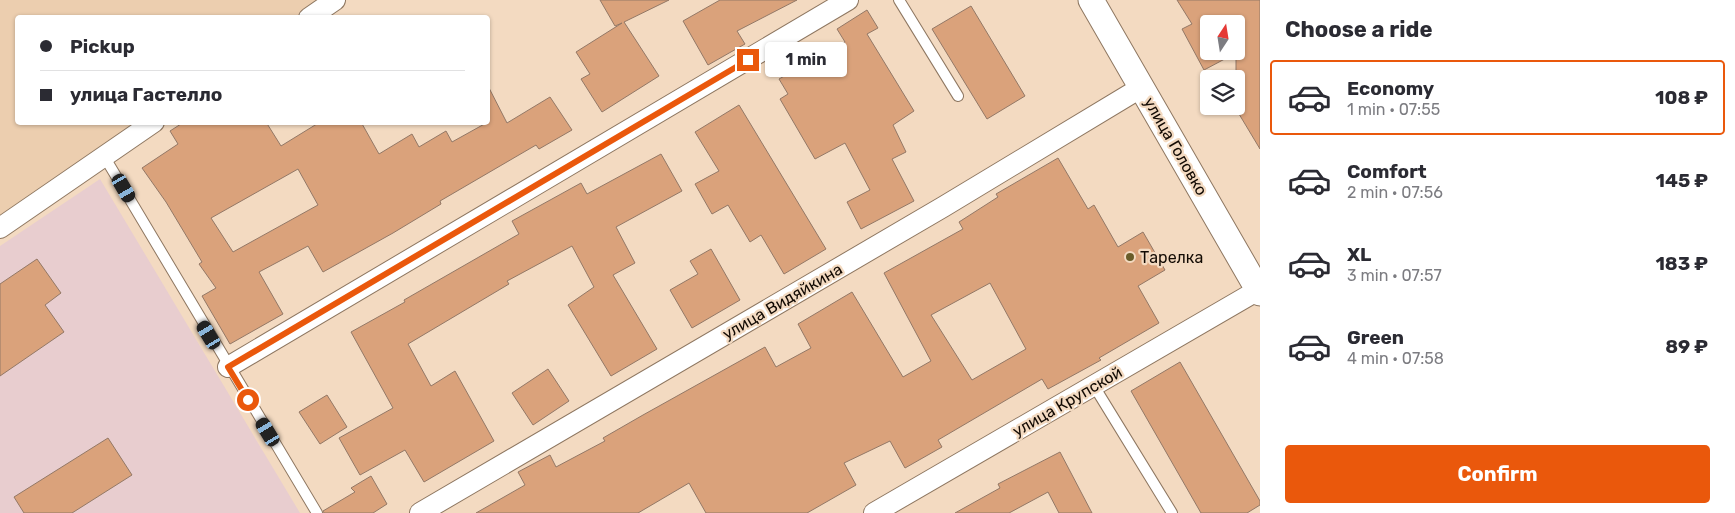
<!DOCTYPE html>
<meta charset="utf-8">
<style>
:root{--surface:#fff;--page:#f2f2f3;--text:#2b2b33;--muted:#7c7c81;--line:#e1e1e2;--accent:#ea580c}
body{margin:0;font-family:Rubik,sans-serif;background:var(--page);color:var(--text);height:100vh;display:flex;flex-direction:column;font-size:19px;white-space:nowrap}
*{box-sizing:border-box;margin:0}
p{font-size:16px;color:var(--muted)}
.icon{flex:none;width:28px;height:28px;fill:none;stroke:currentColor;stroke-width:2;stroke-linecap:round;stroke-linejoin:round}
.map{position:relative;flex:1;overflow:hidden}
.details{display:flex;flex-direction:column;background:var(--surface);width:475px}
.details>*{flex:none}
.guide{position:absolute;left:15px;top:15px;width:475px;height:110px;border-radius:5px;box-shadow:0 1px 4px #0004;display:grid;align-content:center;height:110px;padding:0 25px;background:var(--surface)}
.needle{width:32px;rotate:12deg}
.fabs{position:absolute;left:1200px;top:15px;display:grid;gap:10px}
.fabs a{display:grid;place-items:center;width:45px;height:45px;border-radius:5px;background:var(--surface);box-shadow:0 1px 4px #0004;font-size:25px}
.end{position:absolute;width:22px;height:22px;margin:-11px;border:6px solid #ea580c;background:#fff;box-shadow:0 0 0 2px #fff}
.from{border-radius:50%}
.bubble{position:absolute;height:35px;border-radius:5px;background:var(--surface);box-shadow:0 1px 4px #0004;font-size:16px;font-weight:700;line-height:35px;text-align:center}
.car{position:absolute;width:15px;height:30px;margin:-15px -8px;border-radius:6px;box-shadow:0 0 4px 1px #0007;background:linear-gradient(#222 24%,#8ab4d8 0 40%,#222 0 76%,#8ab4d8 0 86%,#222 0)}
.guide b{display:flex;align-items:center;gap:18px;height:48px;font-size:19px}
.guide b+b{border-top:1px solid var(--line)}
.guide i{width:12px;height:12px;background:var(--text)}
ul{padding:0;list-style:none}
li{display:flex;align-items:center;gap:15px;height:75px;margin:0 10px 8px;padding:0 15px;border:2px solid transparent;border-radius:5px}
li div{flex:1}
li b{display:block;font-size:19px}
li em{font-style:normal;font-weight:700}
li.on{border-color:var(--accent)}
li>.icon{width:45px;height:45px;stroke-width:1.5}
h2{padding:0 25px;font-size:22px;line-height:60px}
.cta{display:flex;gap:10px;margin-top:auto;padding:10px 25px}
.cta a{flex:1;height:58px;border-radius:5px;background:var(--accent);color:#fff;font-size:20px;font-weight:700;line-height:58px;text-align:center}
main{display:flex;flex:1;min-height:0}
.map>svg:first-child{display:block}
.built{fill:#ecceaf}
.industrial{fill:#e8cdcf}
.building{fill:#daa27b;stroke:#937866;fill-rule:evenodd}
.lines{fill:none;stroke-linecap:round;stroke-linejoin:round}
.service-casing{stroke:#8e7761;stroke-width:12}
.minor-casing{stroke:#8e7761;stroke-width:22}
.tertiary-casing{stroke:#8e7761;stroke-width:27}
.service{stroke:#fff;stroke-width:10}
.minor{stroke:#fff;stroke-width:20}
.tertiary{stroke:#fff;stroke-width:25}
.route{stroke:#ea580c;stroke-width:6}
.poi-dot{fill:#695c29;stroke:#f3dac1;stroke-width:2}
.labels{text-anchor:middle;stroke-width:4.5;stroke-linejoin:round;paint-order:stroke}
.street-label{font-size:16px;fill:#120a03;stroke:#f3dac1}
.poi-label{font-size:16px;fill:#120a03;stroke:#f3dac1;text-anchor:start}
</style>
<main>
<div class="map">
<svg width="1260" height="513" viewBox="0 0 1260 513">
<rect width="100%" height="100%" fill="#f3dac1"/>
<polygon class="built" points="0,0 326,0 301,17 18,18 18,122 148,123 0,224"/>
<polygon class="industrial" points="100,179 300,513 0,513 0,246"/>
<g class="building">
<polygon points="600,0 669,0 624,22 659,76 602,112 581,79 590,74 576,52 622,23 615,26"/>
<polygon points="720,0 797,0 737,31 745,44 708,65 683,21"/>
<path d="M1177,0h83v149l-24,-40v-56l-32,17 -22,-41 10,-5zM1209,24h27v27h-27z"/>
<polygon points="971,6 1025,96 987,119 932,29"/>
<polygon points="867,10 878,28 867,34 914,111 893,125 906,152 892,159 914,201 861,229 847,202 870,190 845,143 815,159 780,99 788,94 779,79 845,42 837,29"/>
<path d="M488,86l19,37 43,-26 22,33 -33,19 -3,-4 -96,56 1,3 -48,29 -70,39 -15,-26 -49,26 24,42 -53,30 -28,-48 14,-8 -17,-24 3,-2 -36,-60 -24,-34 36,-24 -8,-13 14,-9h82l15,24 39,-24h41l18,32 33,-20 7,13 27,-16 6,11 36,-20zM298,169l20,36 -85,47 -22,-34z"/>
<polygon points="739,105 826,249 784,274 761,235 750,242 728,205 712,214 695,184 719,171 695,132"/>
<polygon points="661,154 682,191 616,227 635,263 613,275 657,349 611,376 568,305 594,287 572,246 507,281 509,284 408,344 431,386 455,371 494,441 424,482 405,450 360,475 339,438 393,408 351,332 405,302 404,300 519,234 512,221 581,183 587,194"/>
<path d="M1058,158l30,51 6,-4 24,42 25,-15 22,38 -27,16 21,37 -60,35 2,2 -53,29 -6,-10 -104,61 4,7 -37,21 -15,-27 -46,22 12,22 -49,28h-101l-17,-30 -51,30h-162l49,-28 -7,-13 32,-17 6,12 49,-26 -2,-3 40,-23 122,-68 11,20 35,-19 -13,-24 54,-32 51,85 28,-16 -47,-88 79,-44 -4,-7 39,-25 -2,-3zM990,283l36,66 -54,31 -41,-65z"/>
<polygon points="711,249 740,300 692,328 670,290 698,274 690,261"/>
<polygon points="37,259 61,293 45,305 64,332 0,376 0,284"/>
<polygon points="1180,362 1260,501 1260,505 1247,513 1201,513 1131,391"/>
<polygon points="548,369 569,401 533,425 512,393"/>
<polygon points="327,395 347,427 320,444 299,412"/>
<polygon points="108,438 132,475 72,513 24,513 14,497"/>
<polygon points="1060,452 1092,513 1059,513 1048,492 1009,513 955,513 1000,488 998,484"/>
<polygon points="371,476 387,504 373,513 324,513 323,511 355,492 351,488"/>
</g>
<g class="lines">
<g class="service-casing">
<g id="service">
<polyline points="899,0 958,96"/>
<polyline points="104,156 317,513"/>
<polyline points="1094,386 1172,513"/>
</g>
</g>
<g class="minor-casing">
<g id="minor">
<polyline points="309,18 335,0"/>
<polyline points="0,228 154,122"/>
<polyline points="228,367 848,0"/>
<polyline points="420,513 943,207 1142,87"/>
<polyline points="874,513 1260,289"/>
</g>
</g>
<g class="tertiary-casing">
<polyline id="tertiary" points="1091,0 1260,293"/>
</g>
<use href="#service" class="service"/>
<use href="#minor" class="minor"/>
<use href="#tertiary" class="tertiary"/>
</g>
<g class="lines">
<polyline class="route" points="248,400 228,367 748,60"/>
</g>
<circle class="poi-dot" cx="1130" cy="257" r="5"/>
<g class="labels">
<g class="street-label">
<text transform="translate(1176 146) rotate(60)" y="6">улица Головко</text>
<text transform="translate(782 301) rotate(-30)" y="6">улица Видяйкина</text>
<text transform="translate(1067 401) rotate(-30)" y="6">улица Крупской</text>
</g>
<g class="poi-label">
<text x="1140" y="263">Тарелка</text>
</g>
</g>
</svg>
<div class="fabs">
<a><svg class="needle" viewBox="-14 -14 28 28"><path d="M0-13l5 13h-10z" fill="#e53935"/><path d="M0 13l5-13h-10z" fill="#7c7c81"/></svg></a>
<a><svg class="icon" aria-label="layers" viewBox="0 0 24 24"><path d="M12 4l9 5-9 5-9-5zM3 14l9 5 9-5"/></svg></a>
</div>
<i class="end from" style="left:248px;top:400px"></i>
<i class="end" style="left:748px;top:60px"></i>
<div class="bubble" style="left:765px;top:42px;width:82px">1 min</div>
<i class="car" style="left:124px;top:188px;rotate:150deg"></i>
<i class="car" style="left:209px;top:335px;rotate:329deg"></i>
<i class="car" style="left:268px;top:432px;rotate:329deg"></i>
<div class="guide">
<b><i class="from"></i>Pickup</b>
<b><i></i>улица Гастелло</b>
</div>
</div>
<section class="details">
<h2>Choose a ride</h2>
<ul>
<li class="on"><svg class="icon" aria-label="car" viewBox="0 0 24 24"><path d="M5 17H2v-5l4-1 3-4h7l3 4 3 1v5h-3M9 17h6M6 11h13"/><circle cx="7" cy="17" r="2"/><circle cx="17" cy="17" r="2"/></svg><div><b>Economy</b><p>1 min · 07:55</p></div><em>108 ₽</em></li>
<li><svg class="icon" aria-label="car" viewBox="0 0 24 24"><path d="M5 17H2v-5l4-1 3-4h7l3 4 3 1v5h-3M9 17h6M6 11h13"/><circle cx="7" cy="17" r="2"/><circle cx="17" cy="17" r="2"/></svg><div><b>Comfort</b><p>2 min · 07:56</p></div><em>145 ₽</em></li>
<li><svg class="icon" aria-label="car" viewBox="0 0 24 24"><path d="M5 17H2v-5l4-1 3-4h7l3 4 3 1v5h-3M9 17h6M6 11h13"/><circle cx="7" cy="17" r="2"/><circle cx="17" cy="17" r="2"/></svg><div><b>XL</b><p>3 min · 07:57</p></div><em>183 ₽</em></li>
<li><svg class="icon" aria-label="car" viewBox="0 0 24 24"><path d="M5 17H2v-5l4-1 3-4h7l3 4 3 1v5h-3M9 17h6M6 11h13"/><circle cx="7" cy="17" r="2"/><circle cx="17" cy="17" r="2"/></svg><div><b>Green</b><p>4 min · 07:58</p></div><em>89 ₽</em></li>
</ul>
<div class="cta"><a>Confirm</a></div>
</section>
</main>
